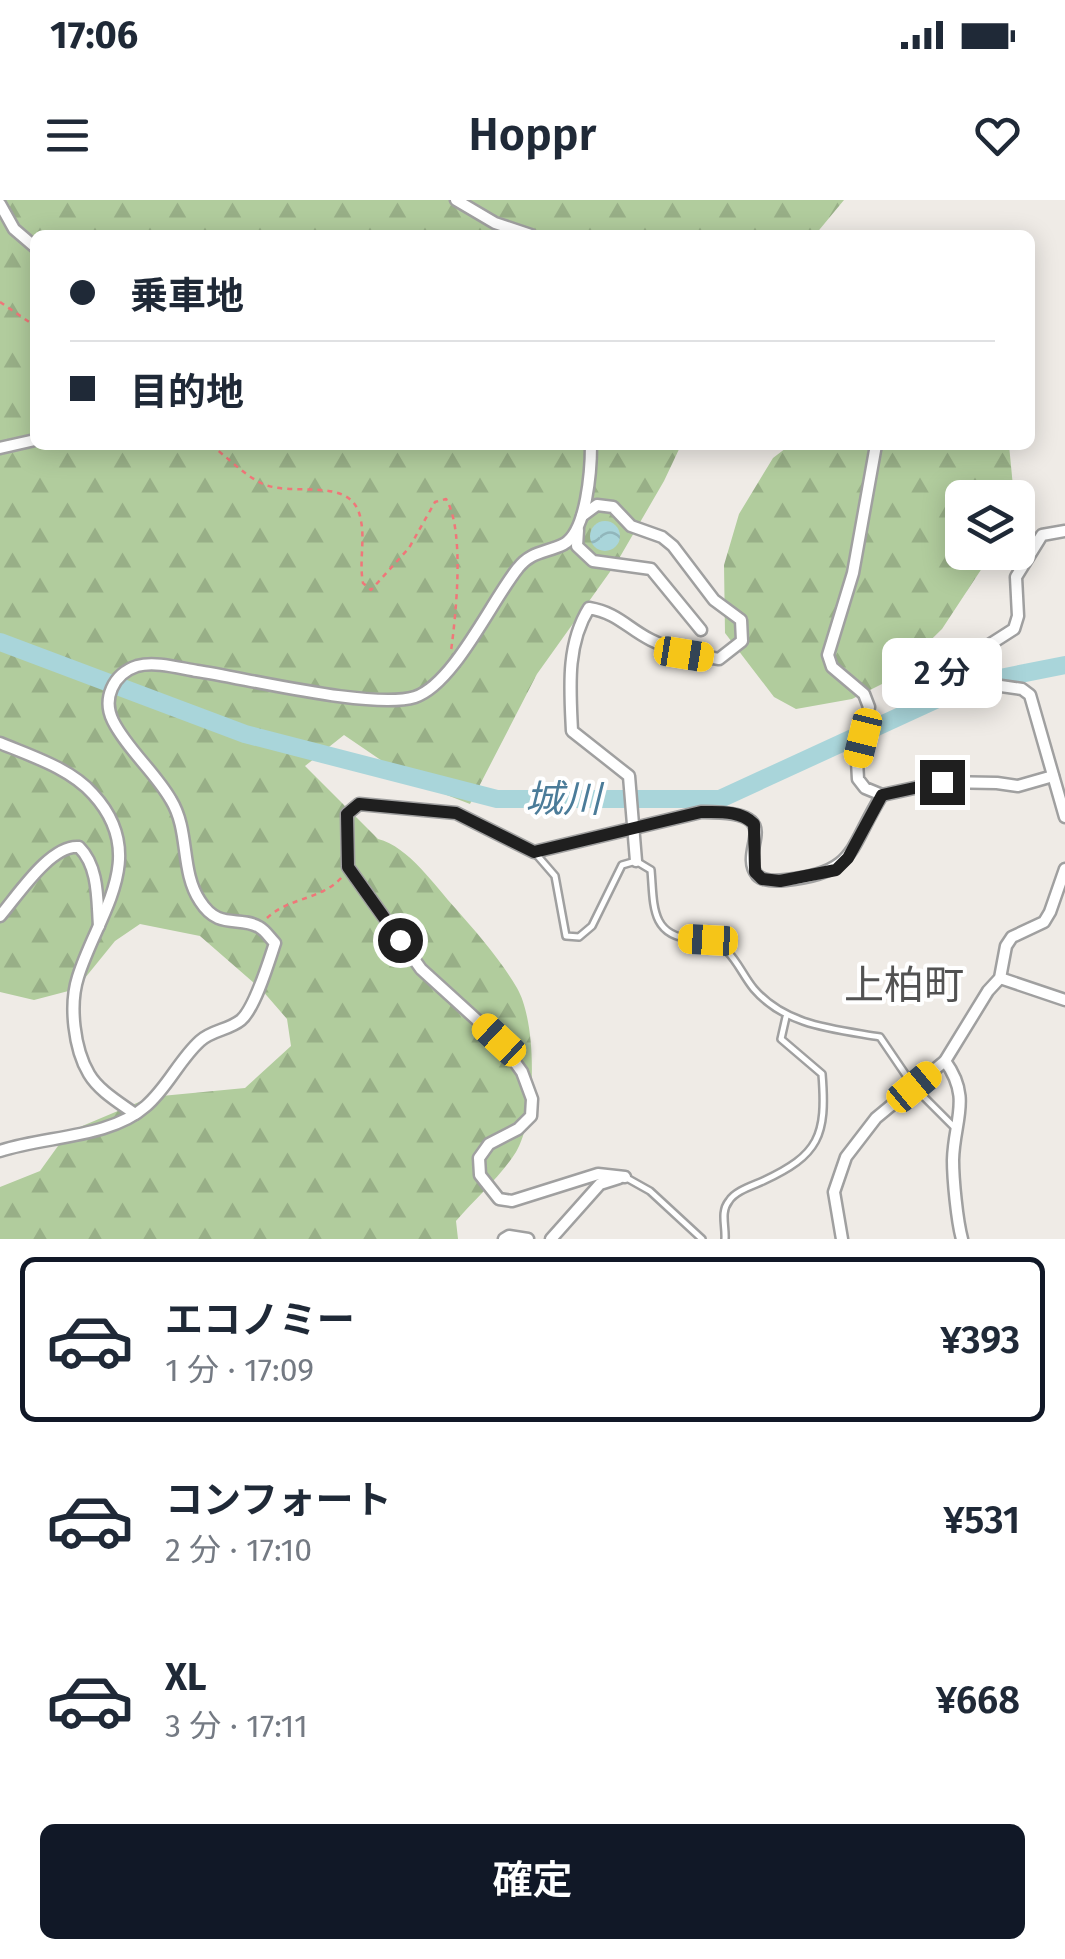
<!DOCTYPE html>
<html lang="ja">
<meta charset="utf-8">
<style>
:root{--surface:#fff;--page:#f6f6f7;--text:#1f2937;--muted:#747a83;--line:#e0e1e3;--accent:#111827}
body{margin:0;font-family:"Fira Sans","Noto Sans JP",sans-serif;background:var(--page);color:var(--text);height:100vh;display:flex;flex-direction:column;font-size:38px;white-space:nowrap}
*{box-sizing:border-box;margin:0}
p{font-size:32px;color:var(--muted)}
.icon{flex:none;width:55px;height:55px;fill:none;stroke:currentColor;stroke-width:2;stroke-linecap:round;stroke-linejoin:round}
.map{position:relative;height:1039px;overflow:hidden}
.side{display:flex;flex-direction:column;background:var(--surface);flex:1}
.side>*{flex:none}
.hud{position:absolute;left:30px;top:30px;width:1005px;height:220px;border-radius:15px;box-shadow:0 5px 25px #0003;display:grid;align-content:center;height:220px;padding:0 40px;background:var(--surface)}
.fabs{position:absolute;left:945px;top:280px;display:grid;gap:20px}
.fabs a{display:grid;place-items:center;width:90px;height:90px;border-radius:15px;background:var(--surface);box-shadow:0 5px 25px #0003;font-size:50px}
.end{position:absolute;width:45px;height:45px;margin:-22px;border:12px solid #1f1f1f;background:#fff;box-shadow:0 0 0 5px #fff}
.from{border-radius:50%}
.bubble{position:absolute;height:70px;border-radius:15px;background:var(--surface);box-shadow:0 5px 25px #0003;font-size:32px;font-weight:600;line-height:70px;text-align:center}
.car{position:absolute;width:30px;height:60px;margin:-30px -15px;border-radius:12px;box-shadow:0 0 8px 2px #0007;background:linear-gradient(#f5c518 24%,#345 0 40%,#f5c518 0 76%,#345 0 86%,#f5c518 0)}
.hud b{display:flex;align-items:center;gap:35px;height:95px;font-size:38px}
.hud b+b{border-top:2px solid var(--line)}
.hud i{width:25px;height:25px;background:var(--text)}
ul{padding:18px 0 0;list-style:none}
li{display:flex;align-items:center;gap:30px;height:165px;margin:0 20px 15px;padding:0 20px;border:5px solid transparent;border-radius:15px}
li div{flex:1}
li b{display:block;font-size:38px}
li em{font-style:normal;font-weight:600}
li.on{border-color:var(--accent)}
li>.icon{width:90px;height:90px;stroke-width:1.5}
.action{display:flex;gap:20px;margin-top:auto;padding:20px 40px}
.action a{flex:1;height:115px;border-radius:15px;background:var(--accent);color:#fff;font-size:40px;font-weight:600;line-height:115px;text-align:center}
.status{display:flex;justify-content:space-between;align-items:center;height:70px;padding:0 50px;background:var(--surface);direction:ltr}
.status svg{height:28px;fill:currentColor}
header{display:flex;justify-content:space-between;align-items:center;height:130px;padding:0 40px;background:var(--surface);font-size:45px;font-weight:600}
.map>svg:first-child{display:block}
.forest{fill:url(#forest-firs)}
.water{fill:url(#water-waves)}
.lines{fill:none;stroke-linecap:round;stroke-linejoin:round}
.river{stroke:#a9d5da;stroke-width:18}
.service-casing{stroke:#a0a0a0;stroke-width:10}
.minor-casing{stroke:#a0a0a0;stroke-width:15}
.path{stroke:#f07679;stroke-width:2.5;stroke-dasharray:5 5;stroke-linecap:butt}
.service{stroke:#fff;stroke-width:5}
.minor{stroke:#fff;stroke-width:10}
.route{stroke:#1f1f1f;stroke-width:12}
.labels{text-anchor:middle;stroke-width:8;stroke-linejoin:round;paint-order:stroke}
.water-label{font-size:38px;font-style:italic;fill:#4b7c99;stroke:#fff}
.quarter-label{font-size:40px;fill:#525252;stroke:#fff}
</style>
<div class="status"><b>17:06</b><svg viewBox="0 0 49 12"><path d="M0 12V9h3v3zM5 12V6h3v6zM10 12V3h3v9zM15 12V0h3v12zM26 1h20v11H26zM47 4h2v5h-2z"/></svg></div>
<header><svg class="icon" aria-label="menu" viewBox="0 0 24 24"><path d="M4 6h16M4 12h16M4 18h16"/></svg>Hoppr<svg class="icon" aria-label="heart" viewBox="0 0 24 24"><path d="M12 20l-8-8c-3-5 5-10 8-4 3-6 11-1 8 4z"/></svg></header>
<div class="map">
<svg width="1065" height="1039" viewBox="0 0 1065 1039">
<defs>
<pattern id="forest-firs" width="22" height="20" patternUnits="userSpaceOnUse" patternTransform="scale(2.5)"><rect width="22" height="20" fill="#b1cc9d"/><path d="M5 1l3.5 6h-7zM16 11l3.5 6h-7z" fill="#98af87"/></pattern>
<pattern id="water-waves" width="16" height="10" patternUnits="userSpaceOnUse" patternTransform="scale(2.5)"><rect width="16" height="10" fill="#a9d5da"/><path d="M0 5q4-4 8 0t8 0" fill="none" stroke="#91b6bb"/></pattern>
</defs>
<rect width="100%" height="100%" fill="#efebe6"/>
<g class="forest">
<path d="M0,0h844l-29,35h-780v210h646l-17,36 -47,81 -80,112 -67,130 -57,-22 -69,-47 -39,31 73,73c31,8 56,46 78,70 21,24 44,50 61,79 20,34 20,129 -1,164 -15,24 -41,47 -60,69l2,18h-458v-52l40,-16 28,-39 83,-35 94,-9 46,-42 -4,-27 -26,-30 -61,-53 -60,-12 -25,17 -39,48 -42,11 -34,-8z"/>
<polygon points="790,245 1009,245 1014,297 962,298 962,352 992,353 942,429 890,480 852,499 796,509 774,497 725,433 724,365 739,314 773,258"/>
</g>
<circle class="water" cx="605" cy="336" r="15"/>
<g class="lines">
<polyline class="river" points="0,442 245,534 497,599 720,599 970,484 1065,465"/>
<g class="service-casing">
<g id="service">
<path d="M536,654l19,22 11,60 13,1 13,-11 30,-61 14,-4 15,9c3,34 -1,66 41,69 13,0 24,3 35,12 11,11 17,26 27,38 32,37 80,40 126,48l34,50 40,40"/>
<polyline points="625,977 650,991 702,1039"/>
<path d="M725,1039c1,-13 -5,-27 4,-38 6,-10 23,-15 34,-20 56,-26 64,-45 59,-107l-41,-35 5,-22"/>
</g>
</g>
<g class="minor-casing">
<g id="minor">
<polyline points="456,0 495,23 531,35"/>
<polyline points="0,4 14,29 35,47"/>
<polyline points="876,245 853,373 828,455 832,467 864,494 869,507 857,561 858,579 865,588 882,595 942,582 997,583 1018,586 1053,576"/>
<polyline points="0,248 35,240"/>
<path d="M582,316l15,-11 16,2 18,19 31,11 11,9 41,54 27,20 1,21 -23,18c-24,-4 -46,-8 -68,-19 -24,-12 -33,-27 -62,-32 -23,37 -19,81 -17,123l57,45 7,85"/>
<polyline points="578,330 577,346 593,361 651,369 701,430"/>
<polyline points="1065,331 1042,335 1016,377 1018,416 1014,429 989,445 983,464 994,485 1022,489 1030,495 1065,617"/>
<path d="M0,543c31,13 70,25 93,51 58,63 4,121 -15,183 -9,28 -4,72 11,97 10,17 31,29 46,40"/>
<path d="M0,716c18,-21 51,-72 79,-69 20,20 18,52 20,79"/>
<polyline points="1000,778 1065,800"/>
<path d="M945,861c27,37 9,59 8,99 0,19 4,61 9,79"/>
<path d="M0,951c45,-15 110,-13 146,-45 22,-19 33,-46 54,-65 12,-11 29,-11 41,-21 14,-12 28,-59 34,-77 -5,-5 -10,-13 -16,-16 -20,-12 -40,4 -59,-26 -20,-30 -10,-70 -29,-101 -16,-28 -44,-51 -58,-79 -11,-22 0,-47 24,-55 18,-5 42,2 60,5 48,7 176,39 218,26 39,-13 77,-97 103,-129 13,-17 28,-15 46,-24 23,-13 27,-75 27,-99"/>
<path d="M625,977l-27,-3 -86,27 -13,-2 -19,-24 -1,-17 10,-14 29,-15 13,-13 1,-17 -10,-27 -23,-32 -78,-71 -73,-102 -1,-53 12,-10 97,9 78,39 167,-40c92,-1 35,36 56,63 6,7 20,6 29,5 71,-7 63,-32 96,-85"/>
<polyline points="504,1039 509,1036 528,1039"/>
<polyline points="551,1039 600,984 619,978"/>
<polyline points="842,1039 834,992 846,957 876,918 945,861 988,791 1000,778 1006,746 1012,737 1044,722 1050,712 1065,669"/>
</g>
</g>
<g class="path">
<polyline points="0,102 35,126"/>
<path d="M211,245c16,12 32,29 50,38 32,16 93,-10 100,38 4,20 -2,41 2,62l8,7 38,-42 26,-46 11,-3c19,31 10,115 5,152"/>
<path d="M267,718c22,-21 55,-18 75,-41"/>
</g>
<use href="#service" class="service"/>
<use href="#minor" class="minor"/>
</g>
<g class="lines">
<path class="route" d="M400,740l-52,-73 -1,-53 12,-10 97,9 78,39 167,-40c18,0 39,-2 53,12l1,48 7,7 18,2 56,-11 12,-12 34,-63 60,-13"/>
</g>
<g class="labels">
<g class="water-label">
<text x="563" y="612">城川</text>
</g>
<g class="quarter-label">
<text x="904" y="799">上柏町</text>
</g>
</g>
</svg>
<div class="fabs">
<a><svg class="icon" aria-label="layers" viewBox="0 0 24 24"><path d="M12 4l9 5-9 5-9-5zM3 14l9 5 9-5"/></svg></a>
</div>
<i class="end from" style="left:400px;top:740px"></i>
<i class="end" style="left:942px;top:582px"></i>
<div class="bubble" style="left:882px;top:438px;width:120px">2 分</div>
<i class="car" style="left:684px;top:454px;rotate:99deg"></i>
<i class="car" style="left:863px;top:538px;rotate:194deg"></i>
<i class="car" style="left:708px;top:740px;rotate:273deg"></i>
<i class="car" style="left:499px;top:840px;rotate:313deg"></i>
<i class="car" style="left:914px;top:887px;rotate:50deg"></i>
<div class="hud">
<b><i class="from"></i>乗車地</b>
<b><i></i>目的地</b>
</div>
</div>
<section class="side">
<ul>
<li class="on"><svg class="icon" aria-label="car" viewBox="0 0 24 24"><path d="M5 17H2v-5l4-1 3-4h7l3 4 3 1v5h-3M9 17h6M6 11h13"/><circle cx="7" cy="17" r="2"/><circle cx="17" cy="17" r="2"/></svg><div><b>エコノミー</b><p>1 分 · 17:09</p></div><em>¥393</em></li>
<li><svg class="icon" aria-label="car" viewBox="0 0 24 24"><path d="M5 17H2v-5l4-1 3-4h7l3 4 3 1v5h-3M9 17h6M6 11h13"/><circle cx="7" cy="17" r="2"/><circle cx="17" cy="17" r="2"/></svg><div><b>コンフォート</b><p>2 分 · 17:10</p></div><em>¥531</em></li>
<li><svg class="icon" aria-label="car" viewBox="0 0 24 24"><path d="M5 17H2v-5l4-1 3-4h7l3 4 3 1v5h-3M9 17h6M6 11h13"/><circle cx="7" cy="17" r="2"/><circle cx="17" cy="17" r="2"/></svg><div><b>XL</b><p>3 分 · 17:11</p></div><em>¥668</em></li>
</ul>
<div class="action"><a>確定</a></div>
</section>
